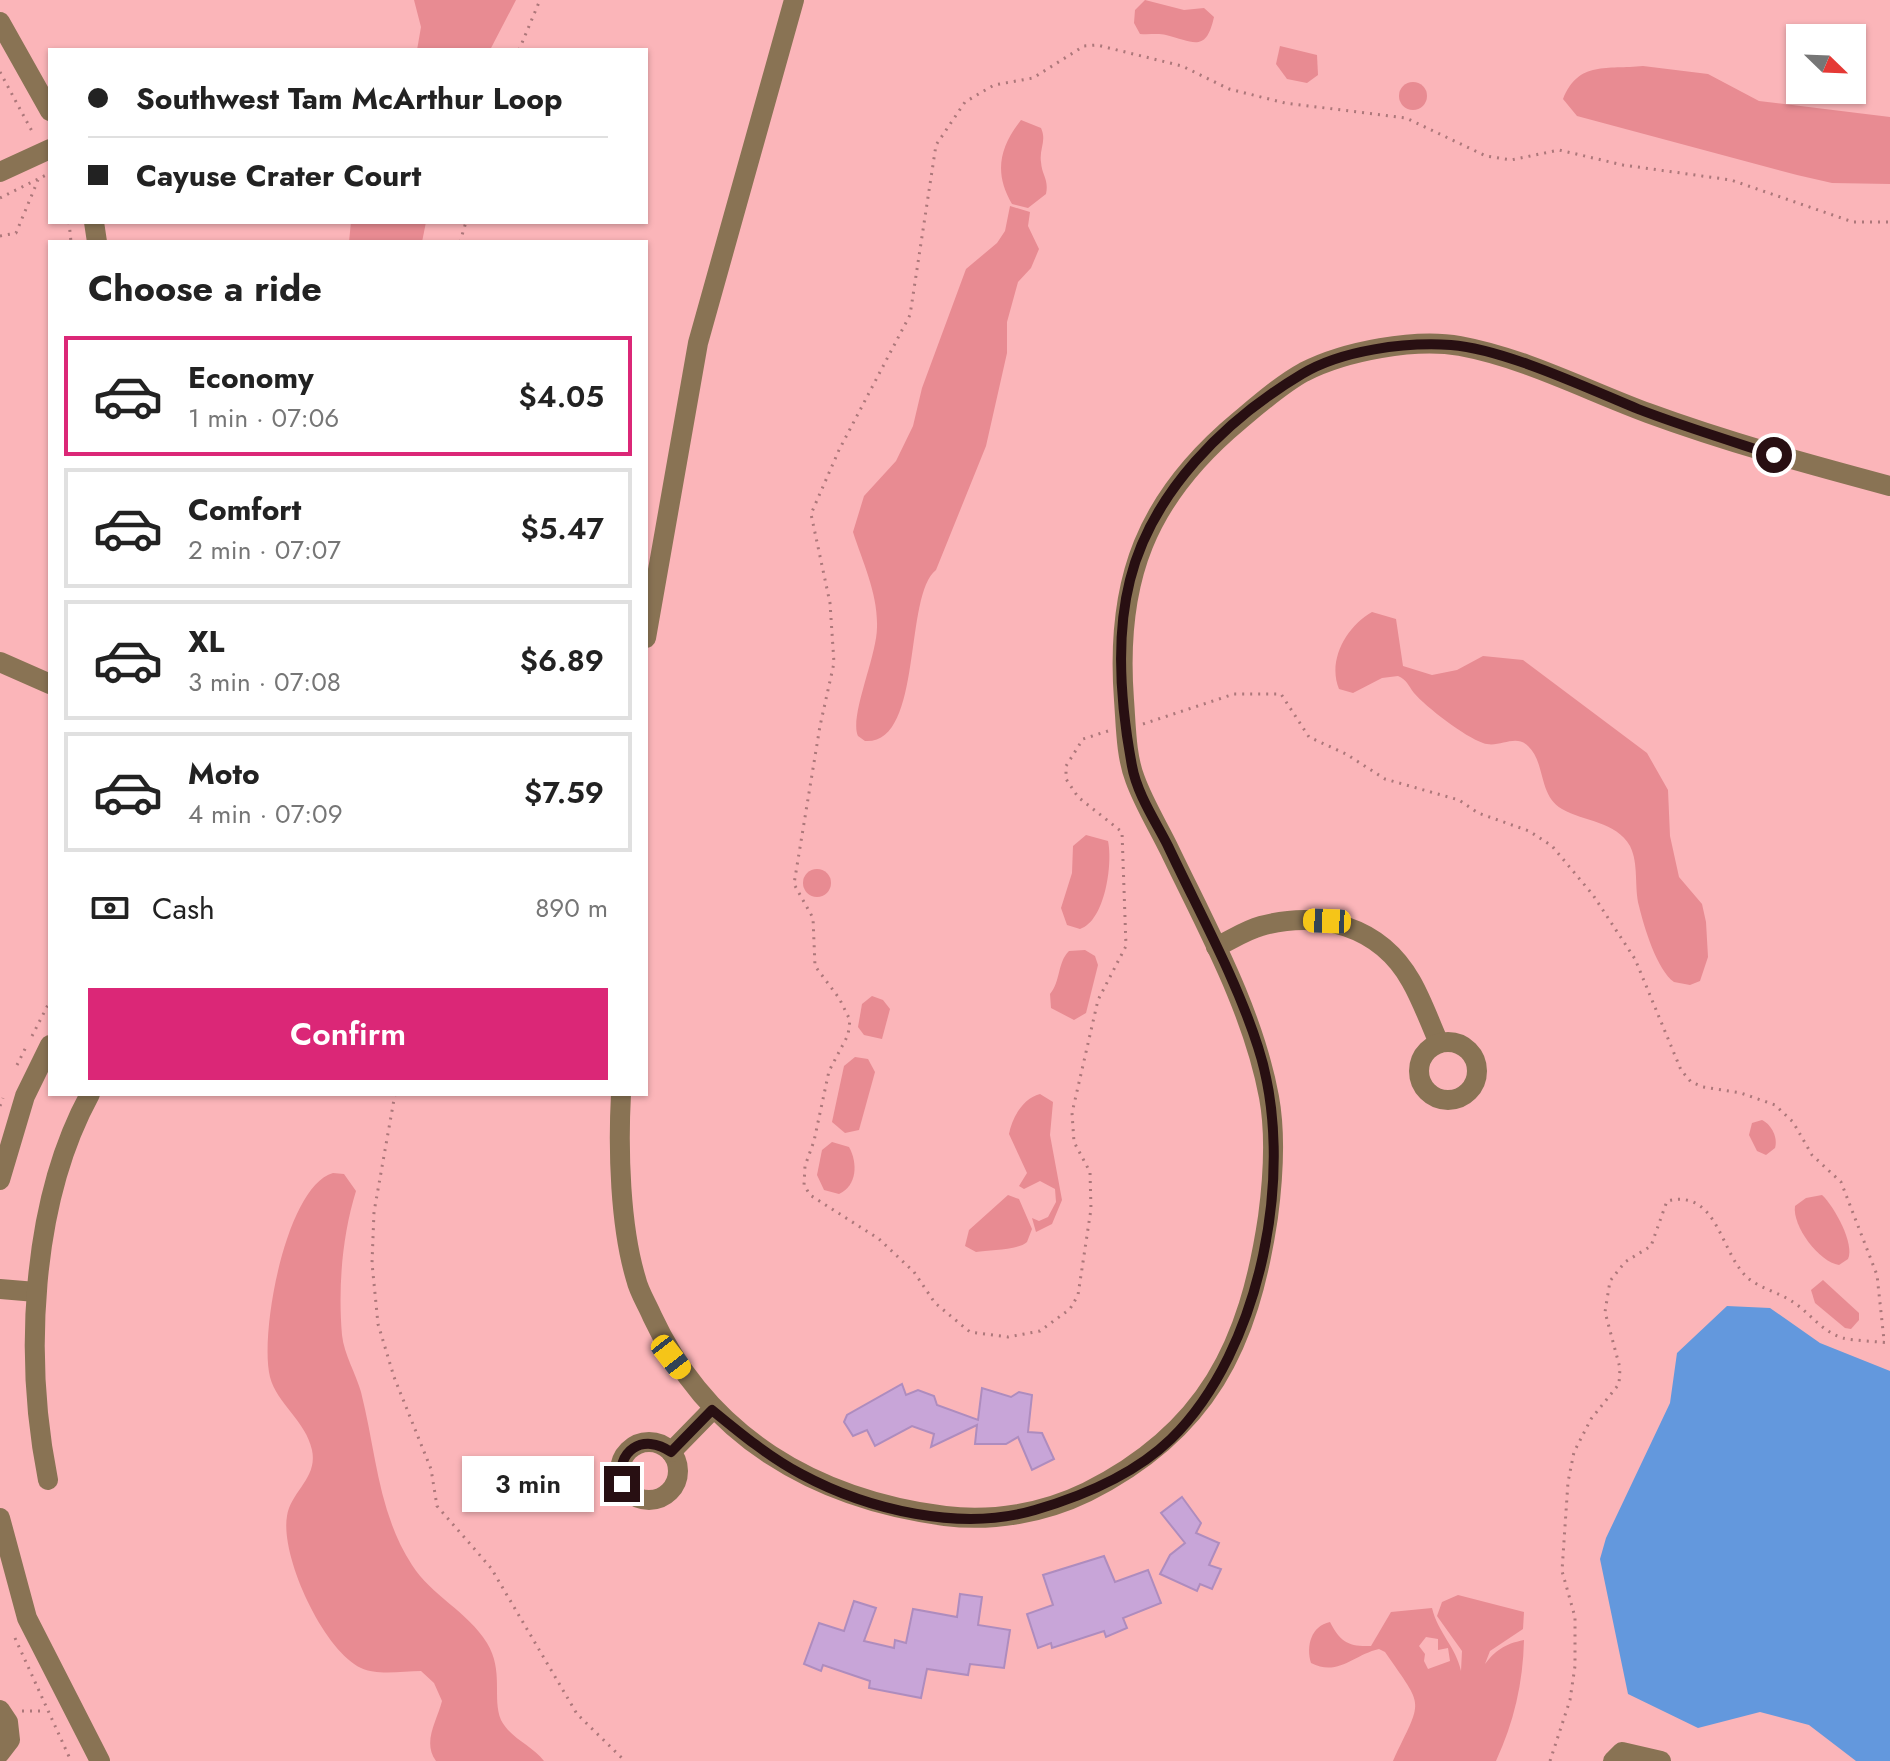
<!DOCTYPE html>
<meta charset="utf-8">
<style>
:root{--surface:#fff;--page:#f2f2f2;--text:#222;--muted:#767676;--line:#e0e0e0;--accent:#db2777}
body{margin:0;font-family:Jost,sans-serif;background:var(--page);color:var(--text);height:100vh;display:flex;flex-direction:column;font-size:30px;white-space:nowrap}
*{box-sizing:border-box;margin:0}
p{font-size:26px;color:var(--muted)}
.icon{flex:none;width:44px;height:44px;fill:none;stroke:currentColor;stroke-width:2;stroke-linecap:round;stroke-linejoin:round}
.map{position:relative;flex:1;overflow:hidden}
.drawer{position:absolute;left:48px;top:240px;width:600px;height:856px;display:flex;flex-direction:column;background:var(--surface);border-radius:0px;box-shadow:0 2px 6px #0004}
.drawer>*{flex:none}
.banner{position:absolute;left:48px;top:48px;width:600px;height:176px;border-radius:0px;box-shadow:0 2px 6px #0004;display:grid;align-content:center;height:176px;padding:0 40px;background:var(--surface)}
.needle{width:52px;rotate:113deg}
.buttons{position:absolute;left:1786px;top:24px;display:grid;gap:16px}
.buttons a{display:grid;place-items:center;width:80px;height:80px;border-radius:0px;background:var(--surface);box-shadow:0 2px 6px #0004;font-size:40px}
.end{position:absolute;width:36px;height:36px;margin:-18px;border:10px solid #280f12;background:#fff;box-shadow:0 0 0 4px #fff}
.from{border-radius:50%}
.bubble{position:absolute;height:56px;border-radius:0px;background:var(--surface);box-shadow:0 2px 6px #0004;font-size:26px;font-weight:600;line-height:56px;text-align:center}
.car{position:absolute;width:24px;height:48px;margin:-24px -12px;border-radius:10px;box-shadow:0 0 6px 2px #0007;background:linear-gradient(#f5c518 24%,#345 0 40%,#f5c518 0 76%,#345 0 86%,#f5c518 0)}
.banner b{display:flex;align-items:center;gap:28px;height:76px;font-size:30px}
.banner b+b{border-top:2px solid var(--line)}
.banner i{width:20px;height:20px;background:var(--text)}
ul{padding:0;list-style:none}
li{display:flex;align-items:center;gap:24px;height:120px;margin:0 16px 12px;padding:0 24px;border:4px solid var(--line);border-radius:0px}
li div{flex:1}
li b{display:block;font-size:30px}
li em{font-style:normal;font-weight:600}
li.active{border-color:var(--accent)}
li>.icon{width:72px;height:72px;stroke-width:1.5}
h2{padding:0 40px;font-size:36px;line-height:96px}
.pay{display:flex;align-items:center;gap:20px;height:88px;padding:0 40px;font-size:30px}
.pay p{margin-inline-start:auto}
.action{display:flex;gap:16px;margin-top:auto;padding:16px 40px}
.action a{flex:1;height:92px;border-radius:0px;background:var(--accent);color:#fff;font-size:32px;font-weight:600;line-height:92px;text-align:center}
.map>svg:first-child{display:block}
.green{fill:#e88b92;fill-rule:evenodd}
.water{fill:#6398dd}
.building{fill:#c8a5d8;stroke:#ae8cbe;stroke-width:2}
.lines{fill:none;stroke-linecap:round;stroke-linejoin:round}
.path{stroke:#ac777a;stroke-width:3;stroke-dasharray:2 6;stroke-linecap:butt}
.minor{stroke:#897354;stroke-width:20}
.route{stroke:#280f12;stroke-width:10}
</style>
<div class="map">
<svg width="1890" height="1761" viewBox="0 0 1890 1761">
<rect width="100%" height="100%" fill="#fbb5b9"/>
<g class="green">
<polygon points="414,0 516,0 490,50 417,50 421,27"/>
<path d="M1145,0l39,10 20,-2 10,9c-8,36 -20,25 -48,18 -8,-2 -17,0 -26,-1l-6,-11 1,-13z"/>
<polygon points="1280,46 1317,55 1318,75 1307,83 1287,79 1276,64"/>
<path d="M1643,66l65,8 51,27 131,16v67l-58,-1 -35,-8 -220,-59 -14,-17c16,-39 44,-29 80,-33z"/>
<circle cx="1413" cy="96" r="14"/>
<path d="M1021,120l20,8c6,13 -2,21 0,34 1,14 8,17 5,32l-18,14 -16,-4c-18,-31 -13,-56 9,-84z"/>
<path d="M1010,206l20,6 -2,14 11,23 -8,19 -13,14 -11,40v31l-21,93 -50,124c-33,25 -12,175 -71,171l-7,-5c-9,-19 19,-80 19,-109 1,-33 -14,-64 -24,-95l11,-36 32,-35 17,-35 9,-38 44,-119 31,-26 8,-12z"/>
<polygon points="351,222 426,222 422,242 349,242"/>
<path d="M1372,612l24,7 7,47 29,9 25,-5 26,-14 40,4 124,93 21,37 2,46 9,41 23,27 4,18 2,35 -8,24 -10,4 -16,-3c-17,-12 -30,-55 -35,-76 -5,-19 0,-42 -9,-60 -14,-25 -46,-24 -68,-37 -24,-14 -16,-46 -34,-63 -13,-13 -29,3 -45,-3 -18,-6 -57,-36 -69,-50 -6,-8 -7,-13 -16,-17l-16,2 -29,15 -14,-4c-12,-29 8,-63 33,-77z"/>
<path d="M1086,835l22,6c5,23 -3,80 -28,88l-13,-4 -6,-17 11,-35 1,-27z"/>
<circle cx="817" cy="883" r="14"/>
<path d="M1085,950l10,6 3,9 -12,48 -12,7 -23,-12 -1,-14c11,-13 7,-31 19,-43z"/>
<polygon points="872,996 883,1000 890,1009 882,1039 864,1035 858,1027 862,1004"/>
<polygon points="855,1057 868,1059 875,1072 859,1130 845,1133 832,1122 844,1066"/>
<path d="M1040,1094l13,8 -3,33 12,65 -10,24 -16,8 -4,-14 7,3 9,-4 8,-15 -1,-13 -15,-8 -16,8 -5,-3 8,-13 -18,-39c3,-16 14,-36 31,-40z"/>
<path d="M1762,1120c10,5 16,18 13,28l-9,7 -9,-4 -8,-16 3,-12z"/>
<path d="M832,1142l17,5c9,16 8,39 -10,47l-15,-4 -7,-15 5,-25z"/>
<path d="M333,1173l11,1 12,17c-14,45 -18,97 -14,144 2,19 14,39 19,57 15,59 17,121 51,173 19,30 56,47 75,78 17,28 5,55 14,77 9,18 31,25 43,41h-108c-14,-19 1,-40 6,-60l-8,-18 -13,-12c-18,0 -43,5 -60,-3 -38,-18 -81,-112 -74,-152 4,-25 31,-38 25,-66 -6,-29 -35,-46 -42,-73 -11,-43 16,-191 63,-204z"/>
<path d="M1008,1195l11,4 13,30 -5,13c-8,8 -38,8 -51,10l-11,-6 4,-16z"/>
<path d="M1822,1195c12,11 33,49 26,64l-9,6c-20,-3 -47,-39 -44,-59l11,-8z"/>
<polygon points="1823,1280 1859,1313 1859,1320 1851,1329 1845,1328 1815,1303 1811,1290"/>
<path d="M1458,1595l66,17 -1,17 -33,22 -5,13c10,-13 19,-20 39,-24 -1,43 -10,82 -28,121h-103c30,-64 32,-51 -8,-109l-6,-3c-26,6 -41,28 -68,14 -5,-17 0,-37 19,-41 10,20 19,25 41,24l20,-34 41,-4c6,25 24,39 29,63l1,-20 -25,-35 5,-14zM1426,1637l12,2v11l10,-2 2,13 -22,8 -4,-8 1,-7 -6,-8z"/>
</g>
<polygon class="water" points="1727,1306 1770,1308 1820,1343 1890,1371 1890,1761 1856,1761 1809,1725 1760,1712 1698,1728 1628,1694 1600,1559 1606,1538 1670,1403 1677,1353"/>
<g class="building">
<polygon points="902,1384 906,1395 918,1390 934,1396 937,1405 978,1420 982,1388 1011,1397 1019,1392 1032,1395 1028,1432 1042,1433 1054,1459 1032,1470 1018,1437 1006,1444 975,1444 977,1425 931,1447 934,1434 912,1426 875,1446 867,1430 853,1436 844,1422 847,1415"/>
<polygon points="1182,1497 1201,1523 1196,1533 1219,1543 1209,1565 1221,1569 1212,1589 1200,1584 1197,1591 1160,1574 1170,1555 1185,1543 1161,1513"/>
<polygon points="1104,1556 1115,1582 1148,1570 1161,1603 1123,1618 1127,1628 1106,1637 1104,1631 1052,1648 1051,1643 1038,1648 1027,1614 1053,1605 1043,1575"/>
<polygon points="960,1594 982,1597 978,1625 1010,1630 1004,1668 970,1664 968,1675 927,1669 921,1698 869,1688 870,1681 823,1665 821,1671 804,1664 819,1623 844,1631 854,1601 876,1608 864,1641 894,1648 895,1640 906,1643 913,1609 957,1617"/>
</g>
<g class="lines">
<g class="path">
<polyline points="519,50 540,0"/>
<polyline points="0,72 34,135"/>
<polyline points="0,198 50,173"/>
<polyline points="69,222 71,242"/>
<polyline points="0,236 16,233 38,180"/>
<polyline points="460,242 466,222"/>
<polyline points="1143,724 1234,694 1281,694 1309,737 1346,754 1385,779 1459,800 1478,813 1529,831 1552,846 1593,895 1635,959 1681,1070 1691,1082 1703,1087 1741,1093 1775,1105 1793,1122 1812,1155 1841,1182 1877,1275 1884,1340"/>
<polyline points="1108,731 1083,739 1066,766 1066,779 1078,797 1122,832 1126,946 1098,1000 1072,1113 1074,1142 1090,1172 1091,1209 1078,1295 1070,1309 1040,1331 1008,1337 970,1332 935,1303 914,1272 879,1239 810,1195 804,1185 805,1166 814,1141 829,1071 848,1035 850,1020 839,998 815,966 813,918 794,884 820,726 834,663 830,603 811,514 839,450 910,315 936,145 965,102 994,85 1033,78 1084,46 1097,45 1182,66 1229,89 1285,103 1406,118 1486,156 1511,160 1559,150 1623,165 1731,180 1853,222 1890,222"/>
<polyline points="32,1036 50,1001"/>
<polyline points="17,1065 26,1047"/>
<polyline points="395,1094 374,1212 372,1263 378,1324 394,1377 431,1469 437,1506 491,1568 577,1714 625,1761"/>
<polyline points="0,1106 3,1098"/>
<polyline points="15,1638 71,1761"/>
<polyline points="22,1711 46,1711"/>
<path d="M1550,1761l20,-61 5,-34v-49l-13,-46 6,-89 6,-30 17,-33 28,-35 1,-16 -15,-56 5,-31 15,-19 26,-16 16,-45c52,-13 53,54 82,78 13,10 31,14 44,23 17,11 29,30 50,36 11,3 43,4 47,5"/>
</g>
<g class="minor">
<polyline points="0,22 50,111"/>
<polyline points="0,172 50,149"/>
<polyline points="94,222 97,242"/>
<polyline points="646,638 698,343 794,0"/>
<polyline points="0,662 50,684"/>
<path d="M1216,947c15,-7 30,-17 45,-21 59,-16 119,0 150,55 11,19 19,42 28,62"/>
<circle cx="1448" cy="1071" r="29"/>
<path d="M621,1094c-3,56 -1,132 15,185 3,13 11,25 16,37 56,121 163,183 293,200 48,6 99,-3 142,-24 120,-60 162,-147 181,-275 5,-38 8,-82 1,-120 -16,-86 -61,-167 -99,-246 -11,-23 -26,-47 -35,-72 -9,-23 -9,-53 -11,-79 -9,-120 22,-202 116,-280 19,-16 42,-36 64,-48 41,-21 111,-34 156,-26 65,12 126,44 188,67 79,29 160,51 242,73"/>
<polyline points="0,1180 25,1096 50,1045"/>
<polyline points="0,1289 36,1292"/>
<circle cx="649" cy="1471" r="29"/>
<polyline points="671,1452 712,1410"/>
<path d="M48,1480c-24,-120 -18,-276 42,-386"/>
<polyline points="0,1518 27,1618 100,1761"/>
<polyline points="0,1710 8,1722 10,1740 0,1753"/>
<polyline points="1613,1761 1622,1752 1661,1761"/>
</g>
</g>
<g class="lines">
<path class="route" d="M622,1484c-7,-33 21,-52 49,-32l41,-42c28,23 57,47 89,64 67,36 160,58 234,36 48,-14 100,-36 136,-71 91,-89 126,-272 87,-392 -22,-69 -59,-135 -90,-201 -12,-24 -31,-52 -36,-80 -11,-59 -17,-127 -2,-186 22,-88 95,-160 172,-206 40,-24 103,-32 149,-29 53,4 136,43 187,64 44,17 90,31 136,46"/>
</g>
</svg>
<div class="buttons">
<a><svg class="needle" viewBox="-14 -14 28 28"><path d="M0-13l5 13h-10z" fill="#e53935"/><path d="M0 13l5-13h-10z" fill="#767676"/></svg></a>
</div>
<i class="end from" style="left:1774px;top:455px"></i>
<i class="end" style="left:622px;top:1484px"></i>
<div class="bubble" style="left:462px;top:1456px;width:132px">3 min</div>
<i class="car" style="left:1327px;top:921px;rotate:272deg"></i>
<i class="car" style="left:671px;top:1357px;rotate:142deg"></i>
<div class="banner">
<b><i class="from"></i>Southwest Tam McArthur Loop</b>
<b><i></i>Cayuse Crater Court</b>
</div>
<section class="drawer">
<h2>Choose a ride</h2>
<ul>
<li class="active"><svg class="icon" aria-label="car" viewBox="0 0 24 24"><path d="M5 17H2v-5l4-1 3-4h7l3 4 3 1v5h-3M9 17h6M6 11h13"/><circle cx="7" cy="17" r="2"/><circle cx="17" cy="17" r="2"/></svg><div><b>Economy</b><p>1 min · 07:06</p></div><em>$4.05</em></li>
<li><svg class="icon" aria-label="car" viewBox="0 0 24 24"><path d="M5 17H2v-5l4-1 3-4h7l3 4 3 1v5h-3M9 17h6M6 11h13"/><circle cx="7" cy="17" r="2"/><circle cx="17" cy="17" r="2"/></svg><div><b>Comfort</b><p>2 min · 07:07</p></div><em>$5.47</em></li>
<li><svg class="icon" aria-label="car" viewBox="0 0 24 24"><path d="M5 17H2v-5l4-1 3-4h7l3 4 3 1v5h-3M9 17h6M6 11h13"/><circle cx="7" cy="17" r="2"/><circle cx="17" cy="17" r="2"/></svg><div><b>XL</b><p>3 min · 07:08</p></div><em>$6.89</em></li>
<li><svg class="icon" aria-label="car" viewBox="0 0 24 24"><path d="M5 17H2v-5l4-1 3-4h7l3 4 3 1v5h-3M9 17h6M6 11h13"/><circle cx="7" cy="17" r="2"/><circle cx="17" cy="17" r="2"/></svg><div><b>Moto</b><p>4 min · 07:09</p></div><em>$7.59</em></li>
</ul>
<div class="pay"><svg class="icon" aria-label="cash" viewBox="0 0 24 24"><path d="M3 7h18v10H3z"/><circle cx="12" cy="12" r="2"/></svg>Cash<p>890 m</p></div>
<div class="action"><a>Confirm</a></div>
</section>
</div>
